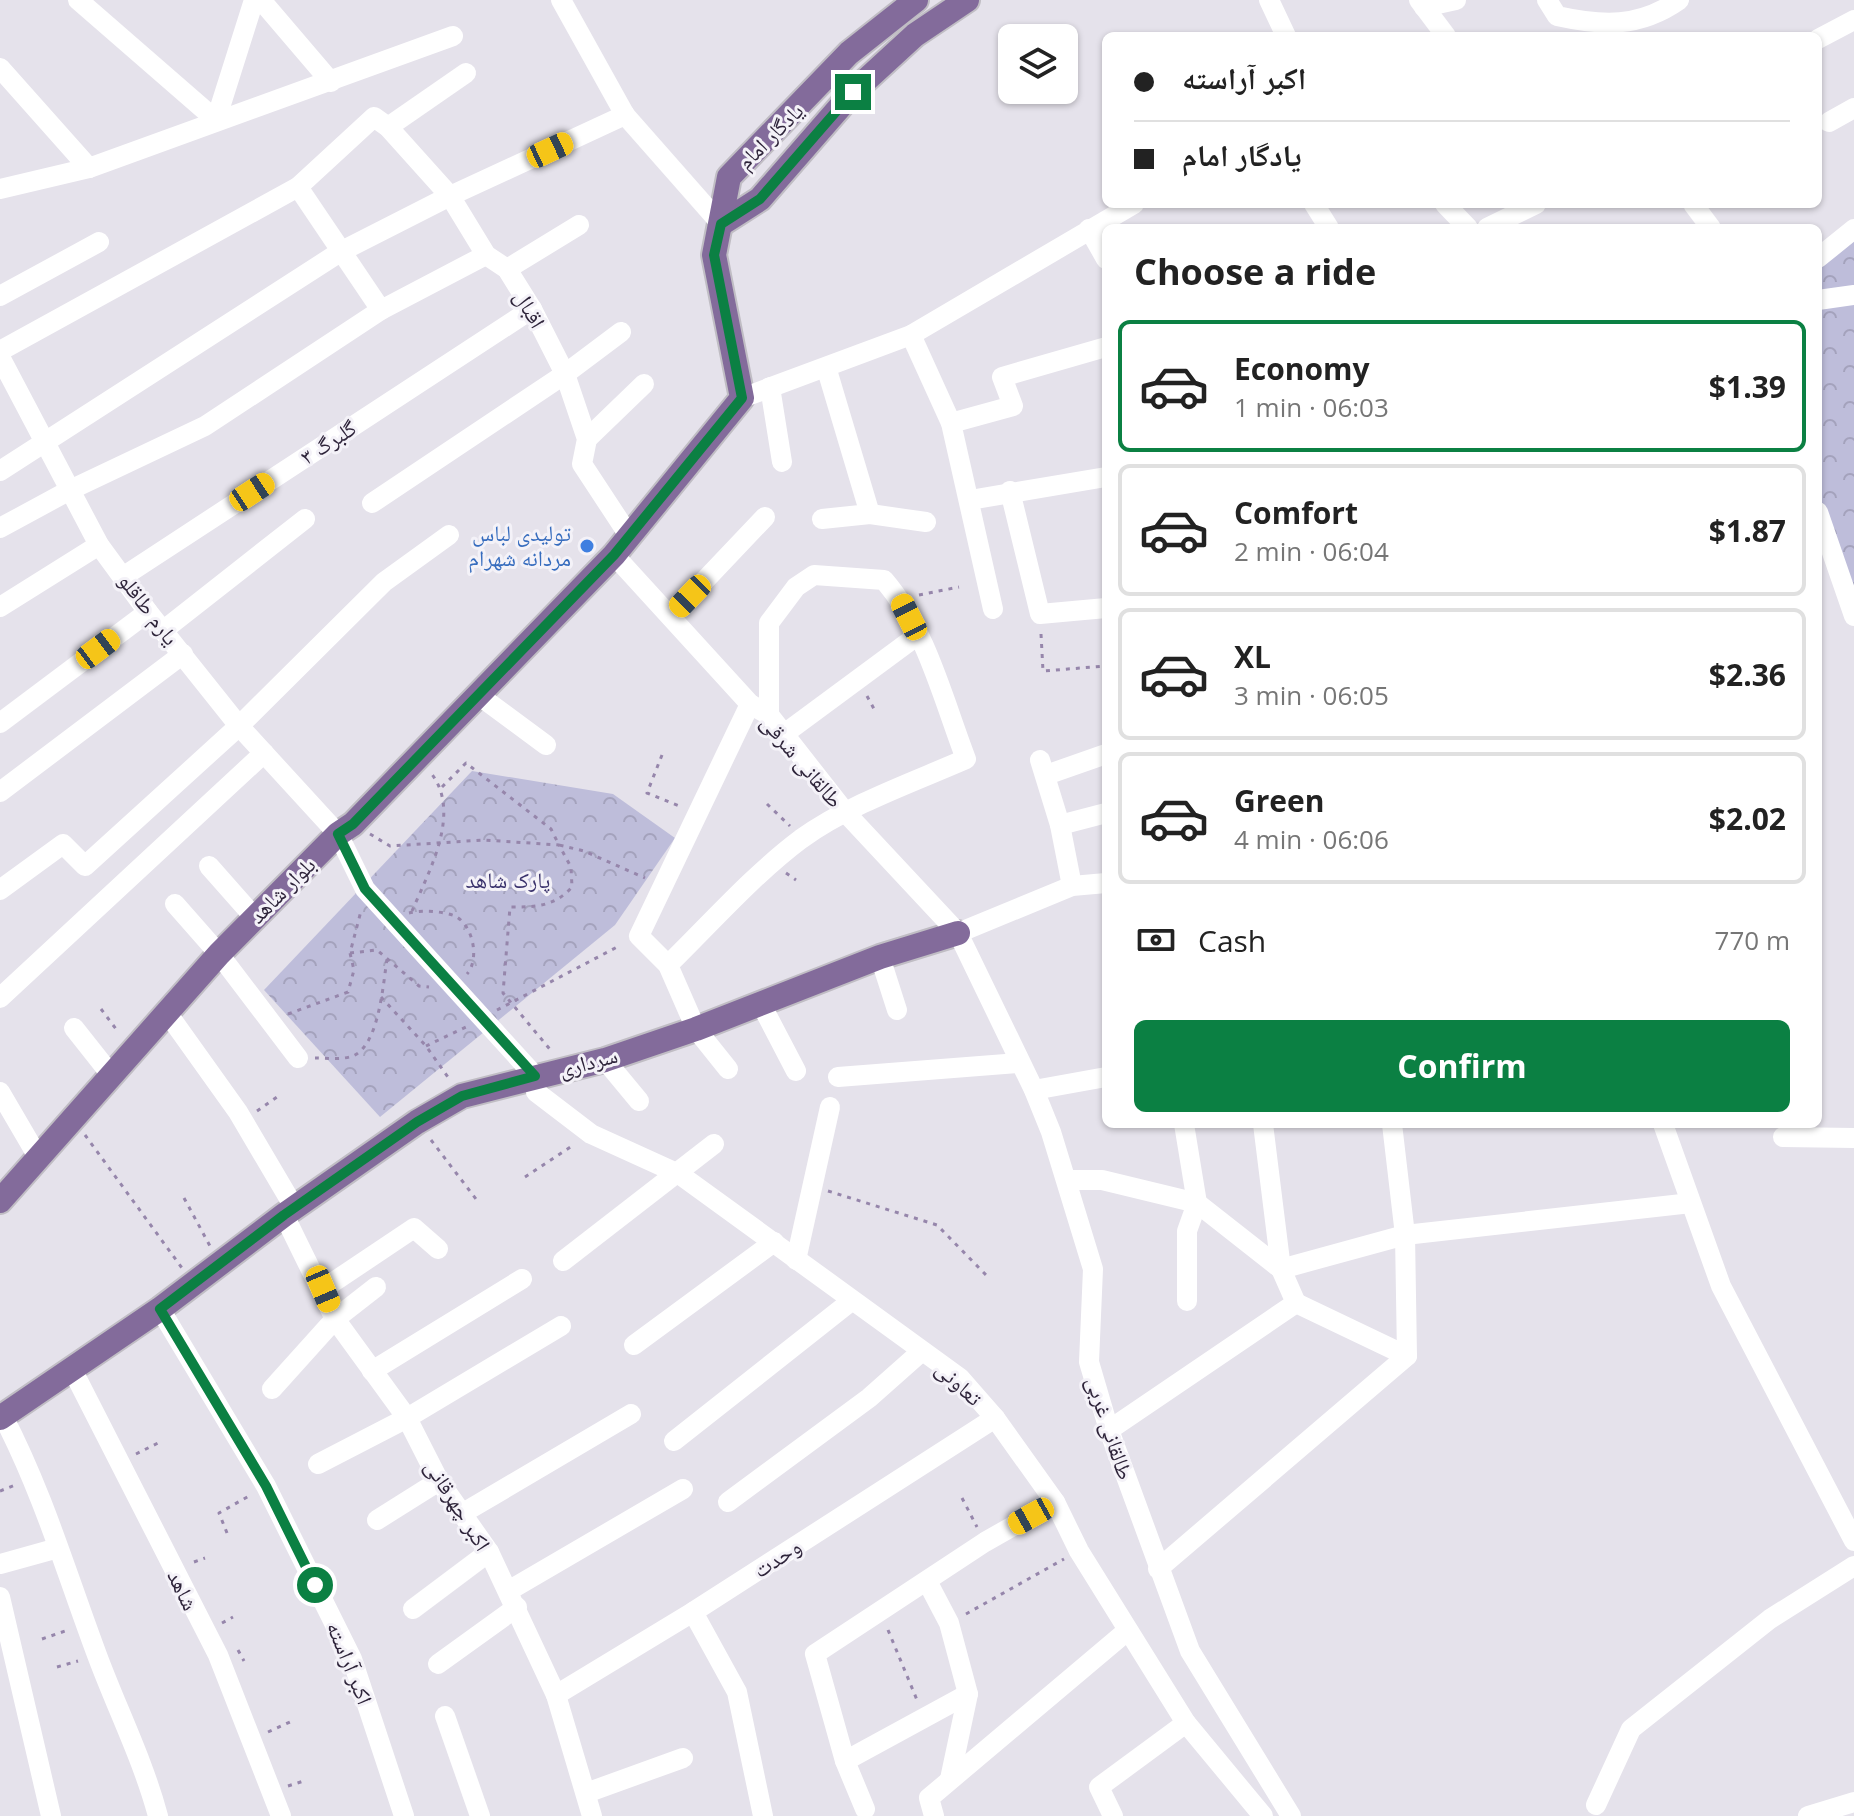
<!DOCTYPE html>
<meta charset="utf-8">
<style>
:root{--surface:#fff;--page:#f6f6f6;--text:#222;--muted:#767676;--line:#e0e0e0;--accent:#0b8043}
body{margin:0;font-family:"Open Sans","Noto Naskh Arabic",sans-serif;background:var(--page);color:var(--text);height:100vh;display:flex;flex-direction:column;font-size:30px;white-space:nowrap}
*{box-sizing:border-box;margin:0}
p{font-size:26px;color:var(--muted)}
.icon{flex:none;width:44px;height:44px;fill:none;stroke:currentColor;stroke-width:2;stroke-linecap:round;stroke-linejoin:round}
.map{position:relative;flex:1;overflow:hidden}
.panel{position:absolute;left:1102px;top:224px;width:720px;height:904px;display:flex;flex-direction:column;background:var(--surface);border-radius:12px;box-shadow:0 2px 6px #0004}
.panel>*{flex:none}
.guide{position:absolute;left:1102px;top:32px;width:720px;height:176px;border-radius:12px;box-shadow:0 2px 6px #0004;display:grid;align-content:center;height:176px;padding:0 32px;background:var(--surface)}
.fabs{position:absolute;left:998px;top:24px;display:grid;gap:16px}
.fabs a{display:grid;place-items:center;width:80px;height:80px;border-radius:12px;background:var(--surface);box-shadow:0 2px 6px #0004;font-size:40px}
.end{position:absolute;width:36px;height:36px;margin:-18px;border:10px solid #0b8043;background:#fff;box-shadow:0 0 0 4px #fff}
.from{border-radius:50%}
.car{position:absolute;width:24px;height:48px;margin:-24px -12px;border-radius:10px;box-shadow:0 0 6px 2px #0007;background:linear-gradient(#f5c518 24%,#345 0 40%,#f5c518 0 76%,#345 0 86%,#f5c518 0)}
.guide b{display:flex;align-items:center;gap:28px;height:76px;font-size:30px}
.guide b+b{border-top:2px solid var(--line)}
.guide i{width:20px;height:20px;background:var(--text)}
ul{padding:0;list-style:none}
li{display:flex;align-items:center;gap:24px;height:132px;margin:0 16px 12px;padding:0 16px;border:4px solid var(--line);border-radius:12px}
li div{flex:1}
li b{display:block;font-size:30px}
li em{font-style:normal;font-weight:700}
li.active{border-color:var(--accent)}
li>.icon{width:72px;height:72px;stroke-width:1.5}
h2{padding:0 32px;font-size:36px;line-height:96px}
.pay{display:flex;align-items:center;gap:20px;height:88px;padding:0 32px;font-size:30px}
.pay p{margin-inline-start:auto}
.cta{display:flex;gap:16px;margin-top:auto;padding:16px 32px}
.cta a{flex:1;height:92px;border-radius:12px;background:var(--accent);color:#fff;font-size:32px;font-weight:700;line-height:92px;text-align:center}
.map>svg:first-child{display:block}
.park{fill:url(#park-crowns)}
.lines{fill:none;stroke-linecap:round;stroke-linejoin:round}
.major-casing{stroke:#c0bdc4;stroke-width:28}
.path{stroke:#9686ab;stroke-width:3;stroke-dasharray:4 6;stroke-linecap:butt}
.minor{stroke:#fff;stroke-width:20}
.major{stroke:#836b9b;stroke-width:24}
.route{stroke:#0b8043;stroke-width:10}
.shop-dot{fill:#3f7fe0;stroke:#f4f2f8;stroke-width:3}
.labels{text-anchor:middle;stroke-width:6;stroke-linejoin:round;paint-order:stroke}
.street-label{font-size:22px;fill:#2e243a;stroke:#f4f2f8}
.shop-label{font-size:22px;fill:#366cbe;stroke:#f4f2f8;text-anchor:end}
.park-label{font-size:22px;fill:#3a326c;stroke:#f4f2f8}
</style>
<div class="map">
<svg width="1854" height="1816" viewBox="0 0 1854 1816">
<defs>
<pattern id="park-crowns" width="20" height="18" patternUnits="userSpaceOnUse" patternTransform="scale(2)"><rect width="20" height="18" fill="#bebdda"/><path d="M2 6a3 3 0 1 1 6 0M12 15a3 3 0 1 1 6 0" fill="none" stroke="#a4a2bc"/></pattern>
</defs>
<rect width="100%" height="100%" fill="#e5e2eb"/>
<g class="park">
<polygon points="1854,241 1854,597 1818,507 1818,266"/>
<polygon points="472,771 613,794 675,838 615,925 380,1117 264,990"/>
</g>
<g class="lines">
<g class="major-casing">
<g id="major">
<polyline points="721,224 760,199 853,92 915,35 967,0"/>
<polyline points="0,1201 219,954 338,834 353,824 614,555 742,398 714,255 729,177 849,53 916,0"/>
<polyline points="0,1418 160,1309 284,1215 417,1122 462,1096 605,1060 696,1029 880,957 958,933"/>
</g>
</g>
<g class="path">
<polyline points="919,595 959,587"/>
<polyline points="1041,634 1043,671 1106,666"/>
<polyline points="867,696 874,709"/>
<polyline points="662,755 647,793 679,806"/>
<polyline points="442,787 466,763 551,829 559,845 584,851 645,878"/>
<polyline points="767,804 790,826"/>
<path d="M370,834l20,12 94,-6 75,5 12,22 1,20c-18,20 -37,20 -62,20l-7,86 50,60"/>
<polyline points="786,873 796,880"/>
<path d="M412,911c17,-40 50,-98 19,-138"/>
<path d="M409,913c14,-3 33,-2 46,3 18,9 25,43 12,58"/>
<polyline points="350,953 377,950 419,986 429,987"/>
<polyline points="381,997 426,1046 450,1080"/>
<polyline points="101,1009 119,1033"/>
<polyline points="497,1010 621,945"/>
<polyline points="288,1014 348,992 354,970 350,953 361,911"/>
<polyline points="426,1046 466,1027"/>
<path d="M315,1058c11,0 27,2 38,-2 26,-11 30,-71 34,-97"/>
<polyline points="257,1111 277,1097"/>
<polyline points="85,1135 182,1268"/>
<polyline points="431,1140 479,1203"/>
<polyline points="525,1177 575,1144"/>
<polyline points="828,1191 937,1225 989,1278"/>
<polyline points="184,1198 210,1246"/>
<polyline points="136,1454 158,1443"/>
<polyline points="0,1491 15,1485"/>
<polyline points="962,1498 977,1527"/>
<polyline points="227,1533 219,1513 249,1496"/>
<polyline points="194,1562 205,1558"/>
<polyline points="966,1614 1064,1559"/>
<polyline points="222,1623 233,1617"/>
<polyline points="888,1630 917,1700"/>
<polyline points="42,1639 68,1630"/>
<polyline points="238,1650 244,1661"/>
<polyline points="57,1667 78,1661"/>
<polyline points="268,1732 290,1722"/>
<polyline points="288,1786 307,1780"/>
</g>
<g class="minor">
<polyline points="78,0 216,120"/>
<polyline points="261,0 331,82"/>
<polyline points="561,0 625,115 721,224"/>
<polyline points="1269,0 1286,36"/>
<polyline points="1419,0 1446,36"/>
<path d="M1547,0l10,16c45,10 82,12 122,-16"/>
<polyline points="1424,7 1456,0"/>
<polyline points="1818,39 1854,20"/>
<polyline points="0,68 89,168"/>
<polyline points="216,120 254,0"/>
<polyline points="1829,122 1854,108"/>
<polyline points="388,127 466,73"/>
<polyline points="298,187 381,310"/>
<polyline points="0,189 89,168 453,36"/>
<polyline points="1314,204 1329,228"/>
<polyline points="1445,204 1468,228"/>
<polyline points="1693,204 1711,228"/>
<polyline points="1487,228 1536,204"/>
<polyline points="1089,229 1106,259"/>
<polyline points="1818,258 1854,229"/>
<polyline points="507,269 579,225"/>
<polyline points="0,296 99,242"/>
<polyline points="1818,300 1854,295"/>
<polyline points="911,335 951,423 993,609"/>
<polyline points="0,351 298,187 374,117 388,127 450,196 486,255 507,269 532,309 565,374 587,439 582,464 628,534"/>
<polyline points="0,357 99,545 148,612 239,726 338,834 365,889 535,1076 536,1092 591,1134 679,1174 960,1378 995,1418 1055,1502 1079,1551 1186,1723 1263,1816"/>
<polyline points="827,370 870,514"/>
<polyline points="770,387 782,462"/>
<polyline points="742,398 911,335 1134,204"/>
<polyline points="951,423 1013,406 1002,377 1106,347"/>
<polyline points="587,439 644,384"/>
<polyline points="0,471 340,252 450,196 625,115"/>
<polyline points="1010,491 1040,614 1106,608"/>
<polyline points="970,500 1106,477"/>
<polyline points="372,503 565,374 621,332"/>
<polyline points="1818,512 1854,616"/>
<polyline points="822,519 870,514 926,522"/>
<polyline points="0,528 70,490 205,426 381,310 486,255"/>
<polyline points="614,555 750,704 769,715 845,812 958,933 1034,1090 1051,1132 1093,1269 1089,1362 1109,1430 1190,1651 1291,1816"/>
<polyline points="124,576 532,309"/>
<polyline points="0,607 99,545"/>
<polyline points="671,616 765,517"/>
<polyline points="165,629 305,519"/>
<polyline points="477,694 546,745"/>
<polyline points="0,723 148,612"/>
<polyline points="784,734 918,635"/>
<polyline points="1040,760 1060,825 1072,886"/>
<polyline points="1046,775 1106,754"/>
<polyline points="0,792 183,654"/>
<polyline points="1060,825 1106,813"/>
<polyline points="209,866 255,918"/>
<polyline points="0,890 63,844 85,866 239,726 384,582 449,535"/>
<polyline points="175,904 219,954 298,1058"/>
<polyline points="958,933 1072,886 1106,883"/>
<polyline points="880,957 897,1010"/>
<path d="M668,965c43,-42 85,-90 133,-126 49,-35 110,-56 165,-80 -23,-60 -40,-130 -82,-179l-70,-5 -18,12 -27,36v92"/>
<polyline points="0,998 264,753"/>
<polyline points="761,1004 796,1071"/>
<polyline points="168,1014 238,1112 294,1207"/>
<polyline points="74,1028 112,1076"/>
<polyline points="605,1060 639,1101"/>
<polyline points="728,1069 696,1029 668,965 639,936 750,704"/>
<polyline points="838,1077 1019,1063"/>
<polyline points="1034,1090 1106,1077"/>
<polyline points="0,1092 38,1157"/>
<polyline points="1184,1124 1197,1203 1187,1231 1187,1301"/>
<polyline points="1663,1124 1721,1286 1854,1541"/>
<polyline points="1783,1137 1854,1138"/>
<polyline points="1067,1180 1102,1180 1197,1203 1281,1269"/>
<polyline points="284,1215 335,1319 407,1418 439,1481 489,1552 556,1695 592,1816"/>
<polyline points="796,1260 830,1107"/>
<polyline points="563,1261 714,1144"/>
<polyline points="1281,1269 1405,1235 1691,1203"/>
<polyline points="323,1289 414,1228 438,1249"/>
<polyline points="1296,1303 1407,1356"/>
<polyline points="160,1309 266,1486 352,1659 404,1816"/>
<polyline points="634,1345 774,1242"/>
<polyline points="72,1369 218,1655 281,1816"/>
<polyline points="372,1371 522,1279"/>
<polyline points="272,1389 335,1319 376,1287"/>
<path d="M3,1416c40,77 64,159 94,239 20,54 46,105 61,161"/>
<polyline points="1109,1430 1296,1303 1281,1269 1263,1124"/>
<polyline points="674,1441 850,1302"/>
<polyline points="318,1464 407,1418 561,1326"/>
<polyline points="728,1502 869,1398 922,1351"/>
<polyline points="463,1513 631,1414"/>
<polyline points="377,1520 439,1481"/>
<polyline points="0,1564 58,1548"/>
<polyline points="1158,1569 1407,1356 1405,1235 1392,1124"/>
<polyline points="928,1583 949,1623 968,1694 950,1779"/>
<polyline points="508,1591 683,1489"/>
<polyline points="0,1597 51,1816"/>
<polyline points="413,1609 489,1552"/>
<polyline points="693,1612 737,1692 763,1816"/>
<polyline points="438,1664 517,1607"/>
<polyline points="556,1695 693,1612 995,1418"/>
<polyline points="445,1716 480,1816"/>
<polyline points="845,1761 968,1694"/>
<polyline points="586,1793 683,1758"/>
<polyline points="1596,1805 1631,1729 1770,1619 1854,1566"/>
<polyline points="865,1809 845,1761 815,1654 985,1542 1055,1502"/>
<polyline points="934,1816 929,1798 1127,1631"/>
<polyline points="1113,1816 1099,1787 1186,1723"/>
<polyline points="1808,1816 1854,1802"/>
</g>
<use href="#major" class="major"/>
</g>
<g class="lines">
<polyline class="route" points="315,1585 266,1486 160,1309 284,1215 417,1122 462,1096 535,1076 365,889 338,834 353,824 614,555 742,398 714,255 721,224 760,199 853,92"/>
</g>
<circle class="shop-dot" cx="587" cy="546" r="8"/>
<g class="labels">
<g class="street-label">
<text transform="translate(770 136) rotate(-45)" y="8">یادگار امام</text>
<text transform="translate(530 309) rotate(60)" y="8">اقبال</text>
<text transform="translate(328 442) rotate(-33)" y="8">گلبرگ ۳</text>
<text transform="translate(149 609) rotate(53)" y="8">یارم طاقلو</text>
<text transform="translate(802 761) rotate(50)" y="8">طالقانی شرقی</text>
<text transform="translate(282 890) rotate(-45)" y="8">بلوار شاهد</text>
<text transform="translate(588 1062) rotate(-15)" y="8">سرداری</text>
<text transform="translate(959 1383) rotate(43)" y="8">تعاونی</text>
<text transform="translate(1110 1428) rotate(72)" y="8">طالقانی غربی</text>
<text transform="translate(458 1505) rotate(58)" y="8">اکبر چهرقانی</text>
<text transform="translate(777 1558) rotate(-33)" y="8">وحدت</text>
<text transform="translate(183 1590) rotate(64)" y="8">شاهد</text>
<text transform="translate(350 1663) rotate(68)" y="8">اکبر آراسته</text>
</g>
<g class="shop-label">
<text x="571" y="541">تولیدی لباس<tspan x="571" dy="25">مردانه شهرام</tspan></text>
</g>
<g class="park-label">
<text x="508" y="888">پارک شاهد</text>
</g>
</g>
</svg>
<div class="fabs">
<a><svg class="icon" aria-label="layers" viewBox="0 0 24 24"><path d="M12 4l9 5-9 5-9-5zM3 14l9 5 9-5"/></svg></a>
</div>
<i class="end from" style="left:315px;top:1585px"></i>
<i class="end" style="left:853px;top:92px"></i>
<i class="car" style="left:550px;top:150px;rotate:65deg"></i>
<i class="car" style="left:252px;top:492px;rotate:57deg"></i>
<i class="car" style="left:690px;top:596px;rotate:224deg"></i>
<i class="car" style="left:909px;top:617px;rotate:333deg"></i>
<i class="car" style="left:98px;top:649px;rotate:53deg"></i>
<i class="car" style="left:323px;top:1289px;rotate:157deg"></i>
<i class="car" style="left:1031px;top:1516px;rotate:241deg"></i>
<div class="guide">
<b><i class="from"></i>اکبر آراسته</b>
<b><i></i>یادگار امام</b>
</div>
<section class="panel">
<h2>Choose a ride</h2>
<ul>
<li class="active"><svg class="icon" aria-label="car" viewBox="0 0 24 24"><path d="M5 17H2v-5l4-1 3-4h7l3 4 3 1v5h-3M9 17h6M6 11h13"/><circle cx="7" cy="17" r="2"/><circle cx="17" cy="17" r="2"/></svg><div><b>Economy</b><p>1 min · 06:03</p></div><em>$1.39</em></li>
<li><svg class="icon" aria-label="car" viewBox="0 0 24 24"><path d="M5 17H2v-5l4-1 3-4h7l3 4 3 1v5h-3M9 17h6M6 11h13"/><circle cx="7" cy="17" r="2"/><circle cx="17" cy="17" r="2"/></svg><div><b>Comfort</b><p>2 min · 06:04</p></div><em>$1.87</em></li>
<li><svg class="icon" aria-label="car" viewBox="0 0 24 24"><path d="M5 17H2v-5l4-1 3-4h7l3 4 3 1v5h-3M9 17h6M6 11h13"/><circle cx="7" cy="17" r="2"/><circle cx="17" cy="17" r="2"/></svg><div><b>XL</b><p>3 min · 06:05</p></div><em>$2.36</em></li>
<li><svg class="icon" aria-label="car" viewBox="0 0 24 24"><path d="M5 17H2v-5l4-1 3-4h7l3 4 3 1v5h-3M9 17h6M6 11h13"/><circle cx="7" cy="17" r="2"/><circle cx="17" cy="17" r="2"/></svg><div><b>Green</b><p>4 min · 06:06</p></div><em>$2.02</em></li>
</ul>
<div class="pay"><svg class="icon" aria-label="cash" viewBox="0 0 24 24"><path d="M3 7h18v10H3z"/><circle cx="12" cy="12" r="2"/></svg>Cash<p>770 m</p></div>
<div class="cta"><a>Confirm</a></div>
</section>
</div>
